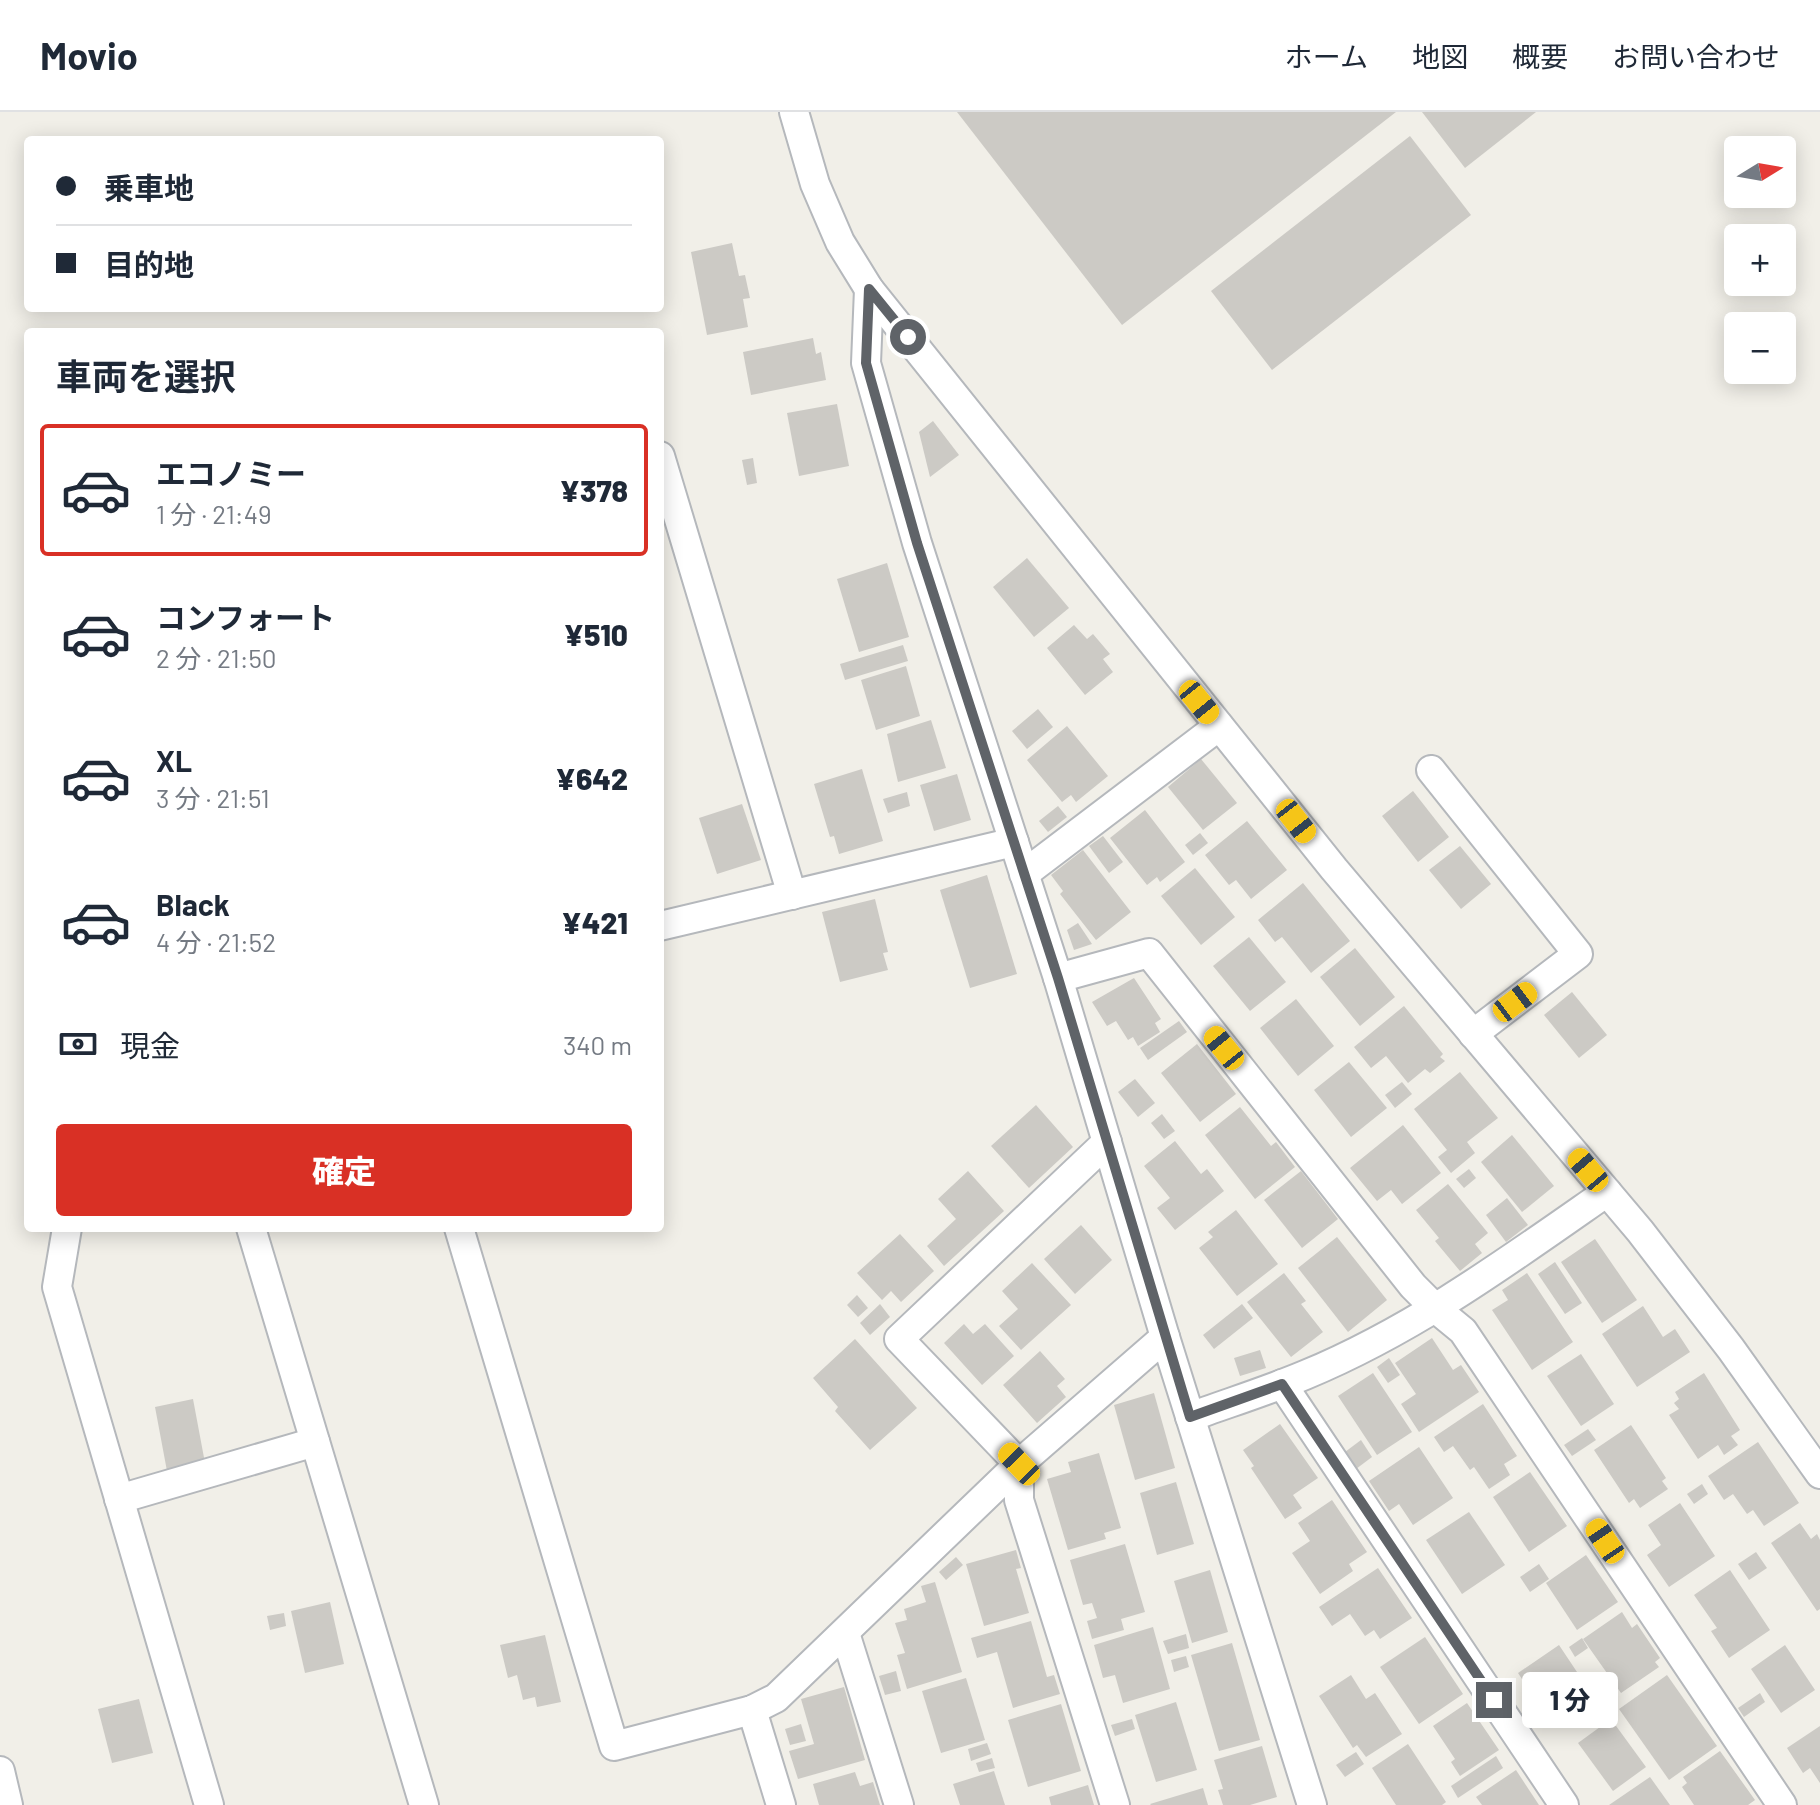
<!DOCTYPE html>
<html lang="ja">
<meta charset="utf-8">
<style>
:root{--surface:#fff;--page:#f6f6f7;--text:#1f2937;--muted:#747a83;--line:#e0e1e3;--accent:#d93025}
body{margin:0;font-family:Barlow,"Noto Sans JP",sans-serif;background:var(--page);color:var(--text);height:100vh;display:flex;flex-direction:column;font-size:30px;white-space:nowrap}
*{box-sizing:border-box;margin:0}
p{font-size:26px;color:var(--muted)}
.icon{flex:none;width:44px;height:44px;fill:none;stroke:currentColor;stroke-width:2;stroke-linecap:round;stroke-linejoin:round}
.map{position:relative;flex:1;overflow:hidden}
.drawer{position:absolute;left:24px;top:216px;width:640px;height:904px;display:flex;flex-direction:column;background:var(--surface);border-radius:8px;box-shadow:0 4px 20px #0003}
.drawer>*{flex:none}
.top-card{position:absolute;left:24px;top:24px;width:640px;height:176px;border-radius:8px;box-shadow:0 4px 20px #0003;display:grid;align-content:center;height:176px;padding:0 32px;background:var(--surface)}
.needle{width:52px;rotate:79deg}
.buttons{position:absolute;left:1724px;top:24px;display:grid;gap:16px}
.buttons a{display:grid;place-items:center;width:72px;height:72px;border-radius:8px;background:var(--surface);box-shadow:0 4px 20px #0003;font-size:40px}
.end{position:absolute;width:36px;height:36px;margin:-18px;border:10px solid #5f6368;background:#fff;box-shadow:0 0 0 4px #fff}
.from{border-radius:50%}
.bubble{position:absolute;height:56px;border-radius:8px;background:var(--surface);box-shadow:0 4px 20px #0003;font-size:26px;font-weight:800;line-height:56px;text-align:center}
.car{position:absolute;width:24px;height:48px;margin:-24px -12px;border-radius:10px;box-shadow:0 0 6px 2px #0007;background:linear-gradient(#f5c518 24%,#345 0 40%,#f5c518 0 76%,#345 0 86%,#f5c518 0)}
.top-card b{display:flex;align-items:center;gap:28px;height:76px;font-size:30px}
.top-card b+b{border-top:2px solid var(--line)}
.top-card i{width:20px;height:20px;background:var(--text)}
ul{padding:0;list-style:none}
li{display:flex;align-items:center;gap:24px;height:132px;margin:0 16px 12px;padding:0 16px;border:4px solid transparent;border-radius:8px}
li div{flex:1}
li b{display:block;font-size:30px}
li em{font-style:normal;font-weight:800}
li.on{border-color:var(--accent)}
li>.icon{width:72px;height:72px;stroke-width:1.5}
h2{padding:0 32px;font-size:36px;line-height:96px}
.pay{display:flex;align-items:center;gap:20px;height:88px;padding:0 32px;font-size:30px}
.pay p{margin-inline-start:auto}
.cta{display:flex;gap:16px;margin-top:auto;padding:16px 32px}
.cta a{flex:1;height:92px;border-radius:8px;background:var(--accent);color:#fff;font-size:32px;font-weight:800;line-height:92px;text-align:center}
header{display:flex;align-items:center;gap:48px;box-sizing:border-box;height:112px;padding:0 40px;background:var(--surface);border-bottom:2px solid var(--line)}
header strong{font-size:38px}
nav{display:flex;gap:44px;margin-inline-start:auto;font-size:28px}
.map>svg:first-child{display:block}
.building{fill:#cccac5}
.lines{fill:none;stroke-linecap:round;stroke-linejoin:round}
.minor-casing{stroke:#b5b8bc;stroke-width:32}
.minor{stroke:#fff;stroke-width:28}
.route{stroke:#5f6368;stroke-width:10}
</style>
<header>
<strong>Movio</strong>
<nav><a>ホーム</a><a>地図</a><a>概要</a><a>お問い合わせ</a></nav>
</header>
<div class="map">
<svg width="1820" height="1693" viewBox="0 0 1820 1693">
<rect width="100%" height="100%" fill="#f1efe8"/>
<g class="building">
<polygon points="957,0 1396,0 1122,213"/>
<polygon points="1422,0 1536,0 1465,56"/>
<polygon points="1410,24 1471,103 1272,258 1211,179"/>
<polygon points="732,131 739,164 745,163 750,186 743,187 748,215 707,223 691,140"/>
<polygon points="813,226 816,242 821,240 826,268 751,283 743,240"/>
<polygon points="837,292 849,354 799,364 787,301"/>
<polygon points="933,309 959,343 930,365 919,320"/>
<polygon points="753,346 757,371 747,373 742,348"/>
<polygon points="1027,446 1069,496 1034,525 993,475"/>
<polygon points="887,451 909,525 859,540 837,467"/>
<polygon points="1074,513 1087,527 1093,522 1110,542 1103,547 1113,560 1085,583 1047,536"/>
<polygon points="903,533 908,549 845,568 840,552"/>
<polygon points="906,554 920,604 876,618 861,568"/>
<polygon points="1038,597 1053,615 1027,637 1012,619"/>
<polygon points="931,608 946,656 898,670 887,622"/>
<polygon points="1067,614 1108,664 1076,690 1071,683 1062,690 1027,648"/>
<polygon points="1201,647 1237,691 1203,718 1168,675"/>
<polygon points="862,657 883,729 839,742 834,724 830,725 814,672"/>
<polygon points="957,662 971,708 934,719 920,673"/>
<polygon points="1413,679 1449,725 1418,750 1382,704"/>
<polygon points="907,680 910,694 888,701 883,687"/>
<polygon points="742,692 761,748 717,762 699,706"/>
<polygon points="1058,694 1067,705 1048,720 1039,709"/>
<polygon points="1145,698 1185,750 1160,770 1157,765 1147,773 1110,726"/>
<polygon points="1247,709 1287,758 1251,787 1236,768 1229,773 1205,743"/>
<polygon points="1200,721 1208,731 1193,743 1185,733"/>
<polygon points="1103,724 1123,750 1109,761 1089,734"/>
<polygon points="1460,734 1491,772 1461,797 1429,758"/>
<polygon points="1083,738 1131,800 1096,828 1060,782 1063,779 1051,763"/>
<polygon points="1195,756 1235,805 1201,833 1161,784"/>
<polygon points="987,763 1017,862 970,876 940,778"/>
<polygon points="1303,771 1350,829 1311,861 1282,825 1275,830 1258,808"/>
<polygon points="875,787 888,840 883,841 888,858 840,870 822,800"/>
<polygon points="1078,811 1092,832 1074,838 1067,818"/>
<polygon points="1249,825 1286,870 1250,899 1213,854"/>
<polygon points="1355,836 1395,885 1360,914 1320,865"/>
<polygon points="1134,866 1161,907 1155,911 1160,920 1138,934 1133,925 1128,928 1116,909 1107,914 1092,890"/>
<polygon points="1572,880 1607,923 1579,946 1544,903"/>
<polygon points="1296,887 1334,934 1298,964 1260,916"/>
<polygon points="1404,894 1443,942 1440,945 1445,949 1430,961 1425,957 1408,971 1386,944 1371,956 1354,935"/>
<polygon points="1179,909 1187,920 1148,948 1140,936"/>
<polygon points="1197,932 1236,982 1200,1010 1161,961"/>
<polygon points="1349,950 1387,996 1351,1025 1314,978"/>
<polygon points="1460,960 1498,1006 1467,1030 1475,1041 1451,1061 1438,1045 1447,1038 1414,997"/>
<polygon points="1135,967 1155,991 1138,1005 1118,980"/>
<polygon points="1402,970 1412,982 1395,996 1385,983"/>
<polygon points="1036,993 1073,1035 1029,1076 991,1034"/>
<polygon points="1240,995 1271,1034 1276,1030 1295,1055 1255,1087 1205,1023"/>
<polygon points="1162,1002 1175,1019 1164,1027 1151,1011"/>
<polygon points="1403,1013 1441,1061 1402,1092 1391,1078 1377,1089 1350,1056"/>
<polygon points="1512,1023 1554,1074 1522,1100 1481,1050"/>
<polygon points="1175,1029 1201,1062 1207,1057 1224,1079 1175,1118 1157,1096 1170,1086 1144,1054"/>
<polygon points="1469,1057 1476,1066 1464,1076 1456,1067"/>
<polygon points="968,1059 1004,1099 944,1154 927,1134 956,1107 938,1087"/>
<polygon points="1301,1059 1338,1107 1302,1136 1264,1088"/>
<polygon points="1448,1072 1488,1121 1475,1132 1482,1141 1460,1159 1435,1129 1439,1126 1416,1098"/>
<polygon points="1507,1086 1528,1113 1506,1130 1486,1103"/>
<polygon points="1236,1098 1278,1152 1237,1184 1199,1136 1213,1125 1208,1120"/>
<polygon points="1081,1113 1112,1148 1075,1182 1044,1147"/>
<polygon points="900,1122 934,1159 901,1190 891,1179 882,1188 857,1161"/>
<polygon points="1337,1125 1387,1188 1348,1220 1298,1156"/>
<polygon points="1595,1127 1637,1188 1602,1211 1561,1150"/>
<polygon points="1555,1150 1582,1191 1565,1202 1538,1162"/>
<polygon points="1032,1151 1071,1193 1021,1238 999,1214 1018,1197 1002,1179"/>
<polygon points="1284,1161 1306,1189 1301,1192 1323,1220 1291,1245 1247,1190"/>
<polygon points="1527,1161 1573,1230 1532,1258 1492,1198 1508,1188 1502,1178"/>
<polygon points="857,1183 868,1196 858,1205 847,1193"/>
<polygon points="880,1192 890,1205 870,1223 860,1211"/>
<polygon points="1242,1192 1253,1206 1214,1237 1203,1223"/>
<polygon points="1643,1194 1663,1225 1675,1217 1690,1240 1637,1275 1602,1222"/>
<polygon points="964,1212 973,1222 985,1212 1014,1244 982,1273 944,1231"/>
<polygon points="1432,1226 1453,1258 1461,1253 1479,1280 1419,1320 1401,1292 1416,1282 1395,1251"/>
<polygon points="855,1227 917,1296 870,1338 835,1299 838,1295 813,1266"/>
<polygon points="1260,1238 1266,1256 1240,1264 1234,1246"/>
<polygon points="1040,1239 1065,1267 1057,1274 1066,1285 1037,1311 1003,1273"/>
<polygon points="1581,1242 1614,1292 1581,1314 1547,1264"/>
<polygon points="1389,1246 1400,1263 1388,1271 1377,1255"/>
<polygon points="1373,1261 1412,1320 1377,1343 1338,1284"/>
<polygon points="1704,1261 1740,1318 1731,1324 1738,1333 1724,1343 1718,1333 1698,1347 1669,1303 1679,1297 1674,1291 1679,1287 1675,1280"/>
<polygon points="1154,1281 1175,1356 1135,1368 1114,1293"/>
<polygon points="193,1287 205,1351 167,1359 155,1295"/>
<polygon points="1483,1292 1517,1344 1504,1352 1510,1363 1489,1377 1474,1355 1470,1358 1453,1334 1444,1340 1434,1325"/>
<polygon points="1280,1312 1318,1366 1293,1383 1302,1396 1285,1407 1251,1356 1254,1354 1243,1338"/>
<polygon points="1631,1313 1666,1366 1662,1369 1668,1377 1640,1396 1634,1387 1629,1391 1594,1338"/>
<polygon points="1588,1317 1596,1328 1572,1344 1564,1333"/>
<polygon points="1361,1328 1372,1345 1356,1357 1345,1340"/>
<polygon points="1758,1330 1799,1391 1764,1414 1753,1398 1747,1402 1733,1382 1724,1388 1708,1364"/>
<polygon points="1419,1335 1453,1386 1413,1413 1399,1392 1389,1399 1369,1369"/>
<polygon points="1099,1341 1121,1416 1104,1421 1106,1427 1068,1438 1047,1367 1071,1360 1068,1350"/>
<polygon points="1530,1360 1567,1414 1529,1440 1493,1385"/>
<polygon points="1176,1370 1194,1432 1157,1443 1140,1381"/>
<polygon points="1702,1372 1708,1382 1694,1392 1687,1382"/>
<polygon points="1332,1388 1367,1440 1349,1452 1353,1459 1320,1482 1292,1441 1310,1429 1298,1411"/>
<polygon points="1680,1391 1715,1444 1669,1475 1647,1443 1661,1433 1648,1413"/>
<polygon points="1469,1400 1505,1453 1462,1482 1426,1428"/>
<polygon points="1800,1411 1811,1427 1817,1422 1820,1428 1820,1497 1817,1499 1771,1431"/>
<polygon points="1125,1432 1145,1500 1121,1507 1124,1518 1092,1527 1087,1509 1097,1506 1092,1491 1083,1493 1070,1448"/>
<polygon points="1016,1438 1021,1456 1016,1457 1029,1501 984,1514 966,1452"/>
<polygon points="1756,1440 1767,1456 1749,1468 1738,1452"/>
<polygon points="1586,1443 1618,1490 1577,1518 1546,1471"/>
<polygon points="956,1445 963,1453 946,1468 939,1460"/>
<polygon points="1539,1452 1549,1467 1530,1480 1520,1465"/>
<polygon points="1378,1456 1412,1506 1380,1527 1374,1518 1365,1524 1350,1502 1332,1514 1319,1495"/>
<polygon points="1210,1458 1228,1520 1192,1531 1174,1469"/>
<polygon points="1730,1458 1770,1518 1729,1546 1711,1519 1717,1516 1694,1483"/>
<polygon points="935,1470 962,1560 907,1577 897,1543 905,1541 895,1511 907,1508 904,1497 926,1490 921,1474"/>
<polygon points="330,1490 344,1552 305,1561 291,1499"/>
<polygon points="1622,1500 1632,1516 1637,1512 1660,1546 1655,1550 1659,1555 1621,1581 1583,1527"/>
<polygon points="284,1501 286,1514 270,1518 267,1504"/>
<polygon points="1031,1509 1047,1565 1054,1563 1060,1582 1013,1596 997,1540 977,1546 971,1526"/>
<polygon points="1153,1515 1170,1577 1123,1591 1115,1563 1103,1566 1094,1533"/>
<polygon points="1186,1522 1189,1536 1168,1542 1163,1529"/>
<polygon points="545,1523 561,1590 537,1595 535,1585 523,1588 517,1563 508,1566 500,1533"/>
<polygon points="1425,1525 1463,1582 1419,1612 1380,1555"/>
<polygon points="1582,1526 1588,1536 1575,1545 1569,1535"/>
<polygon points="1232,1531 1260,1628 1219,1639 1191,1543"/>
<polygon points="1559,1533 1589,1578 1579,1584 1585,1593 1554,1615 1518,1561"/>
<polygon points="1785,1533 1815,1578 1781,1601 1751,1557"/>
<polygon points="1186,1544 1189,1555 1174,1560 1171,1548"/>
<polygon points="896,1559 901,1579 885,1583 879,1564"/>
<polygon points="1351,1563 1366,1587 1375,1581 1402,1622 1366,1645 1357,1633 1353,1636 1319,1584"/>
<polygon points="1667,1563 1717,1634 1669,1668 1619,1597"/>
<polygon points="966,1566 985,1628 941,1641 922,1579"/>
<polygon points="844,1575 865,1648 798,1667 789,1639 814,1632 801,1587"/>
<polygon points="1760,1581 1765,1590 1744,1605 1738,1596"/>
<polygon points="139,1587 153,1641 112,1651 98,1597"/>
<polygon points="1176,1590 1197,1658 1156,1670 1135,1603"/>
<polygon points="1467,1591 1499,1638 1460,1664 1451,1650 1455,1647 1433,1614"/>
<polygon points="1061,1592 1081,1659 1028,1675 1008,1608"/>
<polygon points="1132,1607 1135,1617 1115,1624 1111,1613"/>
<polygon points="1611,1607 1646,1655 1613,1679 1578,1631"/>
<polygon points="801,1612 806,1629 790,1633 785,1617"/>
<polygon points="1820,1614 1820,1671 1810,1656 1803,1661 1787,1636"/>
<polygon points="987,1631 991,1642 971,1649 968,1637"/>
<polygon points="1408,1632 1446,1690 1442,1693 1396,1693 1372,1656"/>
<polygon points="1262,1634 1277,1685 1250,1693 1223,1693 1218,1678 1223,1677 1214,1648"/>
<polygon points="1720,1639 1755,1688 1748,1693 1694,1693 1682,1675 1687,1671 1683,1665"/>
<polygon points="1356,1640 1364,1652 1345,1665 1336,1653"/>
<polygon points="1496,1644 1503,1656 1458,1686 1451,1674"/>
<polygon points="992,1646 995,1656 979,1660 976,1651"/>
<polygon points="1516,1658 1539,1693 1482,1693 1476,1685"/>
<polygon points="994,1659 1005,1693 960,1693 953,1672"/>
<polygon points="855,1660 860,1674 873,1670 880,1693 819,1693 813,1672"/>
<polygon points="1650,1665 1670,1693 1609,1693"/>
<polygon points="1088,1673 1094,1693 1051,1693 1049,1685"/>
<polygon points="1203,1676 1208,1693 1151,1693 1150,1692"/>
</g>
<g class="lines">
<g class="minor-casing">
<g id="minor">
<polyline points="794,0 815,72 840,130 869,177 1334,757 1640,1119 1731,1237 1820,1362"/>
<polyline points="869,177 866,251 917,431 1058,866 1165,1225 1312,1693"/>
<polyline points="660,344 792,783"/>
<polyline points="1431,658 1578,842 1473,922"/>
<polyline points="1024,762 1219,614"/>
<polyline points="660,814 1014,730"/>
<polyline points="1058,866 1149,841 1413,1174 1435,1196 1463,1219 1782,1693"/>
<polyline points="1107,1030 899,1227 1019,1352 1019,1388 1115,1693"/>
<polyline points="67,1116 57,1175 209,1693"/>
<polyline points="251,1116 424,1693"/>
<polyline points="459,1116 614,1634 752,1598 776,1586 1019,1352 1165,1225"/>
<polyline points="1282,1272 1564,1693"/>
<path d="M1190,1305c38,-14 77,-26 115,-42 109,-45 206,-116 302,-183"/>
<polyline points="119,1387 315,1330"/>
<polyline points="845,1521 899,1693"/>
<polyline points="752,1598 781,1693"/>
<polyline points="0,1659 8,1693"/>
</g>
</g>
<use href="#minor" class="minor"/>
</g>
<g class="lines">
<polyline class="route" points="908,225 869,177 866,251 917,431 1058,866 1190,1305 1282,1272 1494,1588"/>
</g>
</svg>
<div class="buttons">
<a><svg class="needle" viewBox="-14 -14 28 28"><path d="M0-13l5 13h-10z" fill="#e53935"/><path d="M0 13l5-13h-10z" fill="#747a83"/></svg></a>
<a>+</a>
<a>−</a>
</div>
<i class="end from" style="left:908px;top:225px"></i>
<i class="end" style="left:1494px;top:1588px"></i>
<div class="bubble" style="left:1522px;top:1560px;width:96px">1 分</div>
<i class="car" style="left:1199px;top:590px;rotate:141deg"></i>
<i class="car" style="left:1296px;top:709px;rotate:142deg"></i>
<i class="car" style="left:1515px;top:890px;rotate:53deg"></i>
<i class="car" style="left:1224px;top:936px;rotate:321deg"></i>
<i class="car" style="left:1588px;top:1058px;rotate:320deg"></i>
<i class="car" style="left:1019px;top:1352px;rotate:316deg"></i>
<i class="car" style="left:1605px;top:1429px;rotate:326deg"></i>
<div class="top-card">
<b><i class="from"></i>乗車地</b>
<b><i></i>目的地</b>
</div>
<section class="drawer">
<h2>車両を選択</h2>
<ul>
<li class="on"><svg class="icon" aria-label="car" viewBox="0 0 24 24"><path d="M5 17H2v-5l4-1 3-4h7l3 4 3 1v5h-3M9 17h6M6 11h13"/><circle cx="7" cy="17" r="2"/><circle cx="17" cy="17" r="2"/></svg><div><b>エコノミー</b><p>1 分 · 21:49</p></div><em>¥378</em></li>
<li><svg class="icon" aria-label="car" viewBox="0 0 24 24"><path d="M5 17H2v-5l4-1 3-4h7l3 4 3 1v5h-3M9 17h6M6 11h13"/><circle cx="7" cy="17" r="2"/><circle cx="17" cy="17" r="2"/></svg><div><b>コンフォート</b><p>2 分 · 21:50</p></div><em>¥510</em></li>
<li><svg class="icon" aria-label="car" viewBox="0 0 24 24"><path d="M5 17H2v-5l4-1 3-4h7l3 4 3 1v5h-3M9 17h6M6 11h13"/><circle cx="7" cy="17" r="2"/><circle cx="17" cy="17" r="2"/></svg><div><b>XL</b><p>3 分 · 21:51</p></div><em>¥642</em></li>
<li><svg class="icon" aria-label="car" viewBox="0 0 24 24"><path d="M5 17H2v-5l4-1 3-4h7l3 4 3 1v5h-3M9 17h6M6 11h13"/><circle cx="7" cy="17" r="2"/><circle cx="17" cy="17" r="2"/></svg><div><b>Black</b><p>4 分 · 21:52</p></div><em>¥421</em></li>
</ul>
<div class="pay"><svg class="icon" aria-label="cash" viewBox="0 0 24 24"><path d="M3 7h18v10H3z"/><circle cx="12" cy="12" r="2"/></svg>現金<p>340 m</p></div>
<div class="cta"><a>確定</a></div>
</section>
</div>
